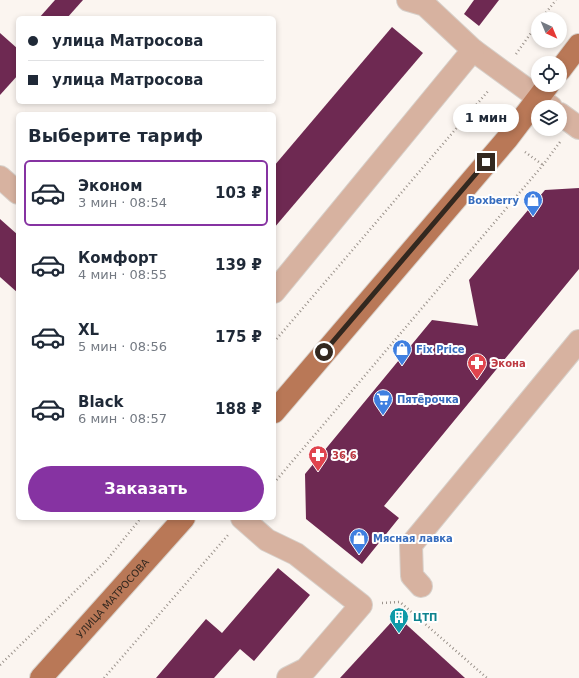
<!DOCTYPE html>
<html lang="ru">
<meta charset="utf-8">
<style>
:root{--surface:#fff;--page:#f2f2f3;--text:#1f2937;--muted:#747a83;--line:#e0e1e3;--accent:#8633a2}
body{margin:0;font-family:"DejaVu Sans",sans-serif;background:var(--page);color:var(--text);height:100vh;display:flex;flex-direction:column;font-size:15px;white-space:nowrap}
*{box-sizing:border-box;margin:0}
p{font-size:13px;color:var(--muted)}
.icon{flex:none;width:22px;height:22px;fill:none;stroke:currentColor;stroke-width:2;stroke-linecap:round;stroke-linejoin:round}
.map{position:relative;flex:1;overflow:hidden}
.panel{position:absolute;left:16px;top:112px;width:260px;height:408px;display:flex;flex-direction:column;background:var(--surface);border-radius:6px;box-shadow:0 2px 6px #0003}
.panel>*{flex:none}
.banner{position:absolute;left:16px;top:16px;width:260px;height:88px;border-radius:6px;box-shadow:0 2px 6px #0003;display:grid;align-content:center;height:88px;padding:0 12px;background:var(--surface)}
.needle{width:26px;rotate:136deg}
.fabs{position:absolute;left:531px;top:12px;display:grid;gap:8px}
.fabs a{display:grid;place-items:center;width:36px;height:36px;border-radius:50%;background:var(--surface);box-shadow:0 2px 6px #0003;font-size:20px}
.end{position:absolute;width:18px;height:18px;margin:-9px;border:5px solid #33281f;background:#fff;box-shadow:0 0 0 2px #fff}
.from{border-radius:50%}
.bubble{position:absolute;height:28px;border-radius:14px;background:var(--surface);box-shadow:0 2px 6px #0003;font-size:13px;font-weight:600;line-height:28px;text-align:center}
.banner b{display:flex;align-items:center;gap:14px;height:38px;font-size:15px}
.banner b+b{border-top:1px solid var(--line)}
.banner i{width:10px;height:10px;background:var(--text)}
ul{padding:0;list-style:none}
li{display:flex;align-items:center;gap:12px;height:66px;margin:0 8px 6px;padding:0 4px;border:2px solid transparent;border-radius:6px}
li div{flex:1}
li b{display:block;font-size:15px}
li em{font-style:normal;font-weight:600}
li.selected{border-color:var(--accent)}
li>.icon{width:36px;height:36px;stroke-width:1.5}
h2{padding:0 12px;font-size:18px;line-height:48px}
.button{display:flex;gap:8px;margin-top:auto;padding:8px 12px}
.button a{flex:1;height:46px;border-radius:24px;background:var(--accent);color:#fff;font-size:16px;font-weight:600;line-height:46px;text-align:center}
.map>svg:first-child{display:block}
.building{fill:#6e2952}
.lines{fill:none;stroke-linecap:round;stroke-linejoin:round}
.minor-casing{stroke:#d7d0ca;stroke-width:24}
.major-casing{stroke:#d7d0ca;stroke-width:24}
.path{stroke:#9a928b;stroke-width:2.5;stroke-dasharray:1 3;stroke-linecap:butt}
.minor{stroke:#d7b2a0;stroke-width:22}
.major{stroke:#b97857;stroke-width:22}
.route{stroke:#33281f;stroke-width:5}
.labels{text-anchor:middle;stroke-width:4;stroke-linejoin:round;paint-order:stroke}
.shop-label{font-size:10px;font-weight:bold;fill:#366cbe;stroke:#fff;text-anchor:start}
.health-label{font-size:10px;font-weight:bold;fill:#be3a42;stroke:#fff;text-anchor:start}
.street-label{font-size:10px;fill:#33281f;stroke:#fff}
.culture-label{font-size:10px;font-weight:bold;fill:#0d838f;stroke:#fff;text-anchor:start}
</style>
<div class="map">
<svg width="579" height="678" viewBox="0 0 579 678">
<rect width="100%" height="100%" fill="#fbf5f0"/>
<g class="building">
<polygon points="55,0 83,0 67,18 39,18"/>
<polygon points="474,0 499,0 479,26 464,14"/>
<polygon points="392,27 423,53 274,228 274,166"/>
<polygon points="0,33 18,49 18,75 0,95"/>
<polygon points="579,188 579,269 384,506 399,518 362,564 306,519 305,474 432,320 478,326 469,280 545,190"/>
<polygon points="0,219 18,235 18,293 0,277"/>
<polygon points="278,568 310,595 254,661 240,649 214,678 156,678 206,619 222,633"/>
<polygon points="397,616 465,678 340,678"/>
</g>
<g class="lines">
<g class="minor-casing">
<g id="minor">
<polyline points="408,0 425,5 473,50 551,107"/>
<polyline points="560,114 579,128"/>
<polyline points="0,177 18,193"/>
<polyline points="274,292 473,50"/>
<polyline points="242,518 267,540 296,554 361,605 306,669 288,678"/>
<polyline points="421,586 412,576 411,545 579,341"/>
</g>
</g>
<g class="major-casing">
<g id="major">
<polyline points="560,70 579,45"/>
<polyline points="274,412 507,139 548,85"/>
<path id="s1" d="M41,678l143,-160"/>
</g>
</g>
<g class="path">
<polyline points="541,19 556,0"/>
<polyline points="533,29 538,33"/>
<polyline points="516,54 538,23"/>
<polyline points="474,109 490,123"/>
<polyline points="525,152 543,165"/>
<polyline points="274,342 489,90"/>
<polyline points="274,483 543,165 560,142"/>
<polyline points="382,603 400,602 487,678"/>
<polyline points="0,665 106,561 141,518"/>
<polyline points="104,678 228,535"/>
</g>
<use href="#minor" class="minor"/>
<use href="#major" class="major"/>
</g>
<g class="lines">
<polyline class="route" points="324,352 486,162"/>
</g>
<defs>
<g id="shop-pin" transform="scale(1)"><path d="M0 17L-7.5 6A9.5 9.5 0 1 1 7.5 6Z" fill="#3f7fe0" stroke="#fff"/><path d="M-5-2.5h2.3a2.7 3.5 0 0 1 5.4 0H5L5.5 6h-11ZM-1.5-2.5h3a1.5 2.3 0 0 0-3 0Z" fill="#fff"/></g>
<g id="pharmacy-pin" transform="scale(1)"><path d="M0 17L-7.5 6A9.5 9.5 0 1 1 7.5 6Z" fill="#e0444e" stroke="#fff"/><path d="M-2-6h4v4h4v4h-4v4h-4v-4h-4v-4h4Z" fill="#fff"/></g>
<g id="supermarket-pin" transform="scale(1)"><path d="M0 17L-7.5 6A9.5 9.5 0 1 1 7.5 6Z" fill="#3f7fe0" stroke="#fff"/><path d="M-6-5.5h2.5l.6 2H6L4.5 2H-2.5L-4.4-4H-6ZM-1.5 3.2a1.3 1.3 0 1 0 .1 0ZM3 3.2a1.3 1.3 0 1 0 .1 0Z" fill="#fff"/></g>
<g id="building-pin" transform="scale(1)"><path d="M0 17L-7.5 6A9.5 9.5 0 1 1 7.5 6Z" fill="#0f9aa8" stroke="#fff"/><path d="M-4-6H4V6H1V3H-1V6H-4ZM-2.5-4.3h1.7v1.8h-1.7ZM.8-4.3h1.7v1.8H.8ZM-2.5-1h1.7V.8h-1.7ZM.8-1h1.7V.8H.8Z" fill="#fff"/></g>
</defs>
<g fill-rule="evenodd">
<use href="#shop-pin" x="533" y="200"/>
<use href="#shop-pin" x="402" y="349"/>
<use href="#pharmacy-pin" x="477" y="363"/>
<use href="#supermarket-pin" x="383" y="399"/>
<use href="#pharmacy-pin" x="318" y="455"/>
<use href="#shop-pin" x="359" y="538"/>
<use href="#building-pin" x="399" y="617"/>
</g>
<g class="labels">
<g class="shop-label">
<text x="519" y="204" text-anchor="end">Boxberry</text>
<text x="416" y="353">Fix Price</text>
<text x="397" y="403">Пятёрочка</text>
<text x="373" y="542">Мясная лавка</text>
</g>
<g class="health-label">
<text x="491" y="367">Экона</text>
<text x="332" y="459">36,6</text>
</g>
<g class="street-label">
<text dy="4" stroke="none"><textPath href="#s1" startOffset="107">УЛИЦА МАТРОСОВА</textPath></text>
</g>
<g class="culture-label">
<text x="413" y="621">ЦТП</text>
</g>
</g>
</svg>
<div class="fabs">
<a><svg class="needle" viewBox="-14 -14 28 28"><path d="M0-13l5 13h-10z" fill="#e53935"/><path d="M0 13l5-13h-10z" fill="#747a83"/></svg></a>
<a><svg class="icon" aria-label="locate" viewBox="0 0 24 24"><circle cx="12" cy="12" r="6"/><path d="M12 2v4M12 18v4M2 12h4M18 12h4"/></svg></a>
<a><svg class="icon" aria-label="layers" viewBox="0 0 24 24"><path d="M12 4l9 5-9 5-9-5zM3 14l9 5 9-5"/></svg></a>
</div>
<i class="end from" style="left:324px;top:352px"></i>
<i class="end" style="left:486px;top:162px"></i>
<div class="bubble" style="left:453px;top:104px;width:66px">1 мин</div>
<div class="banner">
<b><i class="from"></i>улица Матросова</b>
<b><i></i>улица Матросова</b>
</div>
<section class="panel">
<h2>Выберите тариф</h2>
<ul>
<li class="selected"><svg class="icon" aria-label="car" viewBox="0 0 24 24"><path d="M5 17H2v-5l4-1 3-4h7l3 4 3 1v5h-3M9 17h6M6 11h13"/><circle cx="7" cy="17" r="2"/><circle cx="17" cy="17" r="2"/></svg><div><b>Эконом</b><p>3 мин · 08:54</p></div><em>103 ₽</em></li>
<li><svg class="icon" aria-label="car" viewBox="0 0 24 24"><path d="M5 17H2v-5l4-1 3-4h7l3 4 3 1v5h-3M9 17h6M6 11h13"/><circle cx="7" cy="17" r="2"/><circle cx="17" cy="17" r="2"/></svg><div><b>Комфорт</b><p>4 мин · 08:55</p></div><em>139 ₽</em></li>
<li><svg class="icon" aria-label="car" viewBox="0 0 24 24"><path d="M5 17H2v-5l4-1 3-4h7l3 4 3 1v5h-3M9 17h6M6 11h13"/><circle cx="7" cy="17" r="2"/><circle cx="17" cy="17" r="2"/></svg><div><b>XL</b><p>5 мин · 08:56</p></div><em>175 ₽</em></li>
<li><svg class="icon" aria-label="car" viewBox="0 0 24 24"><path d="M5 17H2v-5l4-1 3-4h7l3 4 3 1v5h-3M9 17h6M6 11h13"/><circle cx="7" cy="17" r="2"/><circle cx="17" cy="17" r="2"/></svg><div><b>Black</b><p>6 мин · 08:57</p></div><em>188 ₽</em></li>
</ul>
<div class="button"><a>Заказать</a></div>
</section>
</div>
